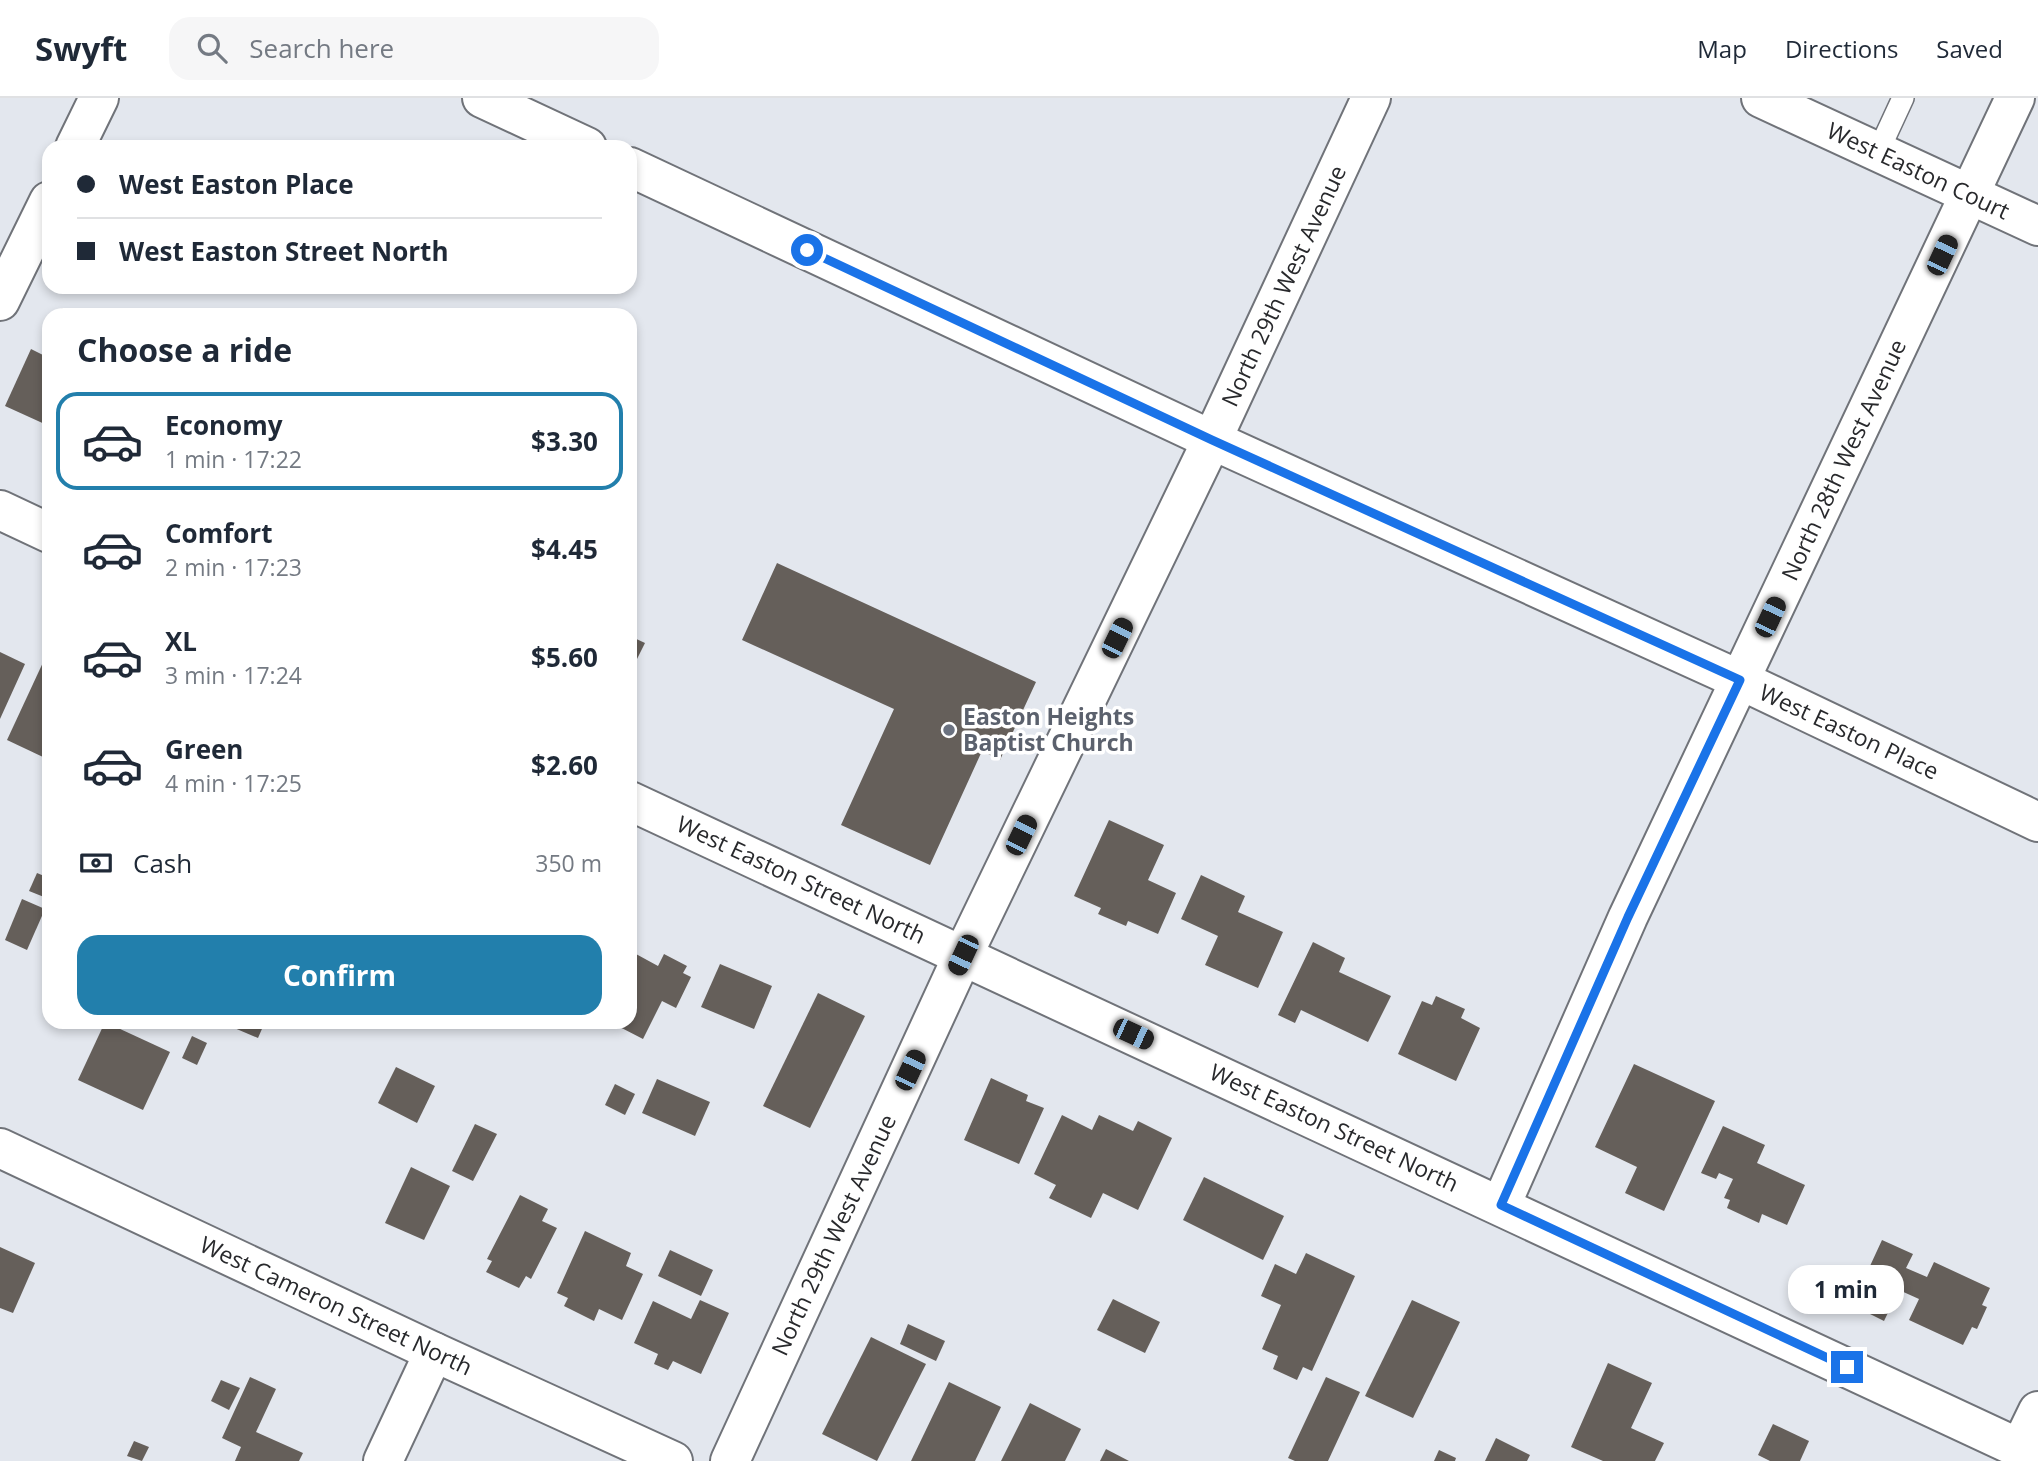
<!DOCTYPE html>
<meta charset="utf-8">
<style>
:root{--surface:#fff;--page:#f6f6f7;--text:#1f2937;--muted:#747a83;--line:#e0e1e3;--accent:#227fac}
body{margin:0;font-family:"Open Sans",sans-serif;background:var(--page);color:var(--text);height:100vh;display:flex;flex-direction:column;font-size:26px;white-space:nowrap}
*{box-sizing:border-box;margin:0}
p{font-size:23px;color:var(--muted)}
.icon{flex:none;width:38px;height:38px;fill:none;stroke:currentColor;stroke-width:2;stroke-linecap:round;stroke-linejoin:round}
.map{position:relative;flex:1;overflow:hidden}
.details{position:absolute;left:42px;top:210px;width:595px;height:721px;display:flex;flex-direction:column;background:var(--surface);border-radius:21px;box-shadow:0 4px 10px #0003}
.details>*{flex:none}
.guide{position:absolute;left:42px;top:42px;width:595px;height:154px;border-radius:21px;box-shadow:0 4px 10px #0003;display:grid;align-content:center;height:154px;padding:0 35px;background:var(--surface)}
.end{position:absolute;width:32px;height:32px;margin:-16px;border:9px solid #1a73e8;background:#fff;box-shadow:0 0 0 4px #fff}
.from{border-radius:50%}
.bubble{position:absolute;height:49px;border-radius:21px;background:var(--surface);box-shadow:0 4px 10px #0003;font-size:23px;font-weight:700;line-height:49px;text-align:center}
.car{position:absolute;width:21px;height:42px;margin:-21px -10px;border-radius:9px;box-shadow:0 0 5px 2px #0007;background:linear-gradient(#222 24%,#8ab4d8 0 40%,#222 0 76%,#8ab4d8 0 86%,#222 0)}
.guide b{display:flex;align-items:center;gap:24px;height:66px;font-size:26px}
.guide b+b{border-top:2px solid var(--line)}
.guide i{width:18px;height:18px;background:var(--text)}
ul{padding:0;list-style:none}
li{display:flex;align-items:center;gap:21px;height:98px;margin:0 14px 10px;padding:0 21px;border:4px solid transparent;border-radius:21px}
li div{flex:1}
li b{display:block;font-size:26px}
li em{font-style:normal;font-weight:700}
li.active{border-color:var(--accent)}
li>.icon{width:63px;height:63px;stroke-width:1.5}
h2{padding:0 35px;font-size:32px;line-height:84px}
.pay{display:flex;align-items:center;gap:18px;height:77px;padding:0 35px;font-size:26px}
.pay p{margin-inline-start:auto}
.primary-button{display:flex;gap:14px;margin-top:auto;padding:14px 35px}
.primary-button a{flex:1;height:80px;border-radius:21px;background:var(--accent);color:#fff;font-size:28px;font-weight:700;line-height:80px;text-align:center}
header{display:flex;align-items:center;gap:42px;box-sizing:border-box;height:98px;padding:0 35px;background:var(--surface);border-bottom:2px solid var(--line)}
header strong{font-size:33px}
nav{display:flex;gap:38px;margin-inline-start:auto;font-size:24px}
.search{width:490px;height:63px;background:var(--page);display:flex;align-items:center;gap:18px;box-sizing:border-box;padding:0 24px;border-radius:21px;color:var(--muted);font-size:26px}
.map>svg:first-child{display:block}
.building{fill:#655f5a}
.lines{fill:none;stroke-linecap:round;stroke-linejoin:round}
.lane-casing{stroke:#707379;stroke-width:24}
.street-casing{stroke:#707379;stroke-width:42}
.lane{stroke:#fff;stroke-width:21}
.street{stroke:#fff;stroke-width:38}
.route{stroke:#1a73e8;stroke-width:9}
.worship-dot{fill:#6b7280;stroke:#fff;stroke-width:2.5}
.labels{text-anchor:middle;stroke-width:7;stroke-linejoin:round;paint-order:stroke}
.street-label{font-size:23px;fill:#28292c;stroke:#fff}
.worship-label{font-size:23px;font-weight:bold;fill:#5b616d;stroke:#fff;text-anchor:start}
</style>
<header>
<strong>Swyft</strong>
<div class="search"><svg class="icon" aria-label="search" viewBox="0 0 24 24"><circle cx="10" cy="10" r="6"/><path d="M15 15l6 6"/></svg>Search here</div>
<nav><a>Map</a><a>Directions</a><a>Saved</a></nav>
</header>
<div class="map">
<svg width="2038" height="1363" viewBox="0 0 2038 1363">
<rect width="100%" height="100%" fill="#e3e7ee"/>
<g class="building">
<polygon points="62,210 78,217 59,217"/>
<polygon points="31,251 49,260 49,328 5,308"/>
<polygon points="777,465 1036,584 1000,662 982,653 930,767 841,727 894,611 742,542"/>
<polygon points="630,538 645,545 630,575"/>
<polygon points="0,554 25,566 0,621"/>
<polygon points="46,558 49,559 49,647 43,659 7,642"/>
<polygon points="1109,722 1164,747 1148,782 1176,795 1158,836 1128,823 1126,828 1098,816 1101,810 1074,798"/>
<polygon points="37,775 49,780 49,801 29,793"/>
<polygon points="1201,777 1245,798 1238,814 1283,834 1258,890 1205,867 1218,838 1181,821"/>
<polygon points="22,801 45,811 27,852 5,842"/>
<polygon points="1313,844 1345,860 1339,874 1391,898 1368,944 1301,912 1295,925 1278,917"/>
<polygon points="636,856 658,868 664,856 687,868 683,875 691,879 676,910 662,903 643,941 610,924 630,924 630,868"/>
<polygon points="720,866 772,888 754,931 701,909"/>
<polygon points="818,895 865,918 810,1030 763,1008"/>
<polygon points="1436,898 1465,911 1461,920 1480,930 1456,983 1398,956 1422,903 1432,907"/>
<polygon points="105,924 170,954 143,1012 78,982"/>
<polygon points="234,924 265,924 258,940 232,929"/>
<polygon points="192,938 207,945 197,967 182,960"/>
<polygon points="1634,966 1715,1003 1664,1113 1625,1095 1637,1069 1595,1049"/>
<polygon points="396,969 435,988 417,1025 378,1005"/>
<polygon points="991,980 1028,997 1026,1003 1044,1010 1019,1066 964,1042"/>
<polygon points="657,981 710,1004 695,1038 642,1015"/>
<polygon points="615,986 635,996 625,1017 605,1007"/>
<polygon points="1062,1017 1092,1032 1099,1017 1133,1033 1138,1023 1172,1040 1138,1112 1103,1095 1091,1120 1049,1100 1056,1087 1034,1076"/>
<polygon points="475,1026 497,1036 473,1083 452,1073"/>
<polygon points="1723,1028 1765,1047 1757,1065 1805,1087 1787,1127 1762,1116 1759,1125 1727,1110 1730,1102 1724,1100 1733,1081 1719,1075 1716,1081 1701,1075"/>
<polygon points="411,1069 450,1088 424,1142 385,1125"/>
<polygon points="1204,1079 1284,1118 1263,1162 1183,1122"/>
<polygon points="520,1097 548,1111 542,1123 557,1130 531,1181 526,1178 519,1190 486,1174 492,1163 487,1161"/>
<polygon points="585,1133 631,1155 626,1168 643,1176 622,1222 599,1211 594,1223 564,1208 568,1200 557,1195"/>
<polygon points="1882,1142 1913,1156 1906,1170 1927,1179 1934,1164 1990,1190 1982,1207 1987,1209 1977,1231 1972,1229 1963,1247 1909,1222 1919,1201 1899,1192 1884,1223 1852,1207"/>
<polygon points="0,1149 35,1165 13,1215 0,1210"/>
<polygon points="670,1152 713,1172 701,1198 658,1178"/>
<polygon points="1306,1155 1355,1178 1312,1273 1303,1269 1297,1282 1273,1271 1278,1258 1262,1251 1281,1207 1261,1198 1275,1166 1296,1176"/>
<polygon points="1113,1201 1160,1224 1145,1255 1097,1232"/>
<polygon points="700,1202 729,1215 701,1276 673,1263 668,1272 654,1266 658,1256 634,1245 653,1203 691,1221"/>
<polygon points="1412,1202 1460,1224 1413,1320 1365,1298"/>
<polygon points="908,1226 945,1243 936,1263 900,1246"/>
<polygon points="871,1239 926,1266 877,1363 822,1336"/>
<polygon points="1608,1265 1652,1285 1631,1330 1664,1345 1655,1363 1603,1363 1571,1349"/>
<polygon points="250,1279 276,1291 256,1334 303,1355 299,1363 235,1363 241,1349 222,1340"/>
<polygon points="1326,1279 1360,1294 1328,1363 1295,1363 1288,1360"/>
<polygon points="221,1282 240,1290 229,1312 211,1303"/>
<polygon points="949,1284 1001,1309 975,1363 911,1363"/>
<polygon points="1030,1305 1081,1331 1065,1363 1001,1363"/>
<polygon points="1773,1326 1809,1343 1800,1363 1770,1363 1758,1357"/>
<polygon points="1496,1340 1530,1357 1527,1363 1485,1363"/>
<polygon points="134,1343 149,1349 142,1363 127,1358"/>
<polygon points="1106,1351 1129,1363 1100,1363"/>
<polygon points="1439,1352 1456,1360 1455,1363 1434,1363"/>
</g>
<g class="lines">
<g class="lane-casing">
<polyline id="lane" points="1878,54 1903,0"/>
</g>
<g class="street-casing">
<g id="street">
<polyline points="482,0 587,49"/>
<polyline points="1761,0 2038,128"/>
<polyline points="75,49 99,0"/>
<polyline points="630,69 1212,342 1740,582 2038,724"/>
<polyline points="0,203 49,103"/>
<polyline points="0,412 49,435"/>
<polyline points="630,703 2038,1359"/>
<polyline points="0,1050 434,1254 673,1363"/>
<polyline points="1501,1107 1628,819 2015,0"/>
<polyline points="2020,1350 2038,1313"/>
<polyline points="383,1363 434,1254"/>
<polyline points="730,1363 963,857 1212,342 1371,0"/>
</g>
</g>
<use href="#lane" class="lane"/>
<use href="#street" class="street"/>
</g>
<g class="lines">
<polyline class="route" points="807,152 1212,342 1740,582 1628,819 1501,1107 1847,1269"/>
</g>
<circle class="worship-dot" cx="949" cy="632" r="7"/>
<g class="labels">
<g class="street-label">
<text transform="translate(1918 73) rotate(25)" y="8">West Easton Court</text>
<text transform="translate(1284 188) rotate(-65)" y="8">North 29th West Avenue</text>
<text transform="translate(1844 362) rotate(-65)" y="8">North 28th West Avenue</text>
<text transform="translate(1849 634) rotate(25)" y="8">West Easton Place</text>
<text transform="translate(801 782) rotate(25)" y="8">West Easton Street North</text>
<text transform="translate(1334 1030) rotate(25)" y="8">West Easton Street North</text>
<text transform="translate(834 1137) rotate(-65)" y="8">North 29th West Avenue</text>
<text transform="translate(336 1208) rotate(25)" y="8">West Cameron Street North</text>
</g>
<g class="worship-label">
<text x="963" y="627">Easton Heights<tspan x="963" dy="26">Baptist Church</tspan></text>
</g>
</g>
</svg>
<i class="end from" style="left:807px;top:152px"></i>
<i class="end" style="left:1847px;top:1269px"></i>
<div class="bubble" style="left:1788px;top:1167px;width:116px">1 min</div>
<i class="car" style="left:1942px;top:157px;rotate:25deg"></i>
<i class="car" style="left:1770px;top:519px;rotate:25deg"></i>
<i class="car" style="left:1117px;top:540px;rotate:26deg"></i>
<i class="car" style="left:1021px;top:737px;rotate:26deg"></i>
<i class="car" style="left:963px;top:857px;rotate:205deg"></i>
<i class="car" style="left:1133px;top:936px;rotate:115deg"></i>
<i class="car" style="left:910px;top:972px;rotate:25deg"></i>
<div class="guide">
<b><i class="from"></i>West Easton Place</b>
<b><i></i>West Easton Street North</b>
</div>
<section class="details">
<h2>Choose a ride</h2>
<ul>
<li class="active"><svg class="icon" aria-label="car" viewBox="0 0 24 24"><path d="M5 17H2v-5l4-1 3-4h7l3 4 3 1v5h-3M9 17h6M6 11h13"/><circle cx="7" cy="17" r="2"/><circle cx="17" cy="17" r="2"/></svg><div><b>Economy</b><p>1 min · 17:22</p></div><em>$3.30</em></li>
<li><svg class="icon" aria-label="car" viewBox="0 0 24 24"><path d="M5 17H2v-5l4-1 3-4h7l3 4 3 1v5h-3M9 17h6M6 11h13"/><circle cx="7" cy="17" r="2"/><circle cx="17" cy="17" r="2"/></svg><div><b>Comfort</b><p>2 min · 17:23</p></div><em>$4.45</em></li>
<li><svg class="icon" aria-label="car" viewBox="0 0 24 24"><path d="M5 17H2v-5l4-1 3-4h7l3 4 3 1v5h-3M9 17h6M6 11h13"/><circle cx="7" cy="17" r="2"/><circle cx="17" cy="17" r="2"/></svg><div><b>XL</b><p>3 min · 17:24</p></div><em>$5.60</em></li>
<li><svg class="icon" aria-label="car" viewBox="0 0 24 24"><path d="M5 17H2v-5l4-1 3-4h7l3 4 3 1v5h-3M9 17h6M6 11h13"/><circle cx="7" cy="17" r="2"/><circle cx="17" cy="17" r="2"/></svg><div><b>Green</b><p>4 min · 17:25</p></div><em>$2.60</em></li>
</ul>
<div class="pay"><svg class="icon" aria-label="cash" viewBox="0 0 24 24"><path d="M3 7h18v10H3z"/><circle cx="12" cy="12" r="2"/></svg>Cash<p>350 m</p></div>
<div class="primary-button"><a>Confirm</a></div>
</section>
</div>
